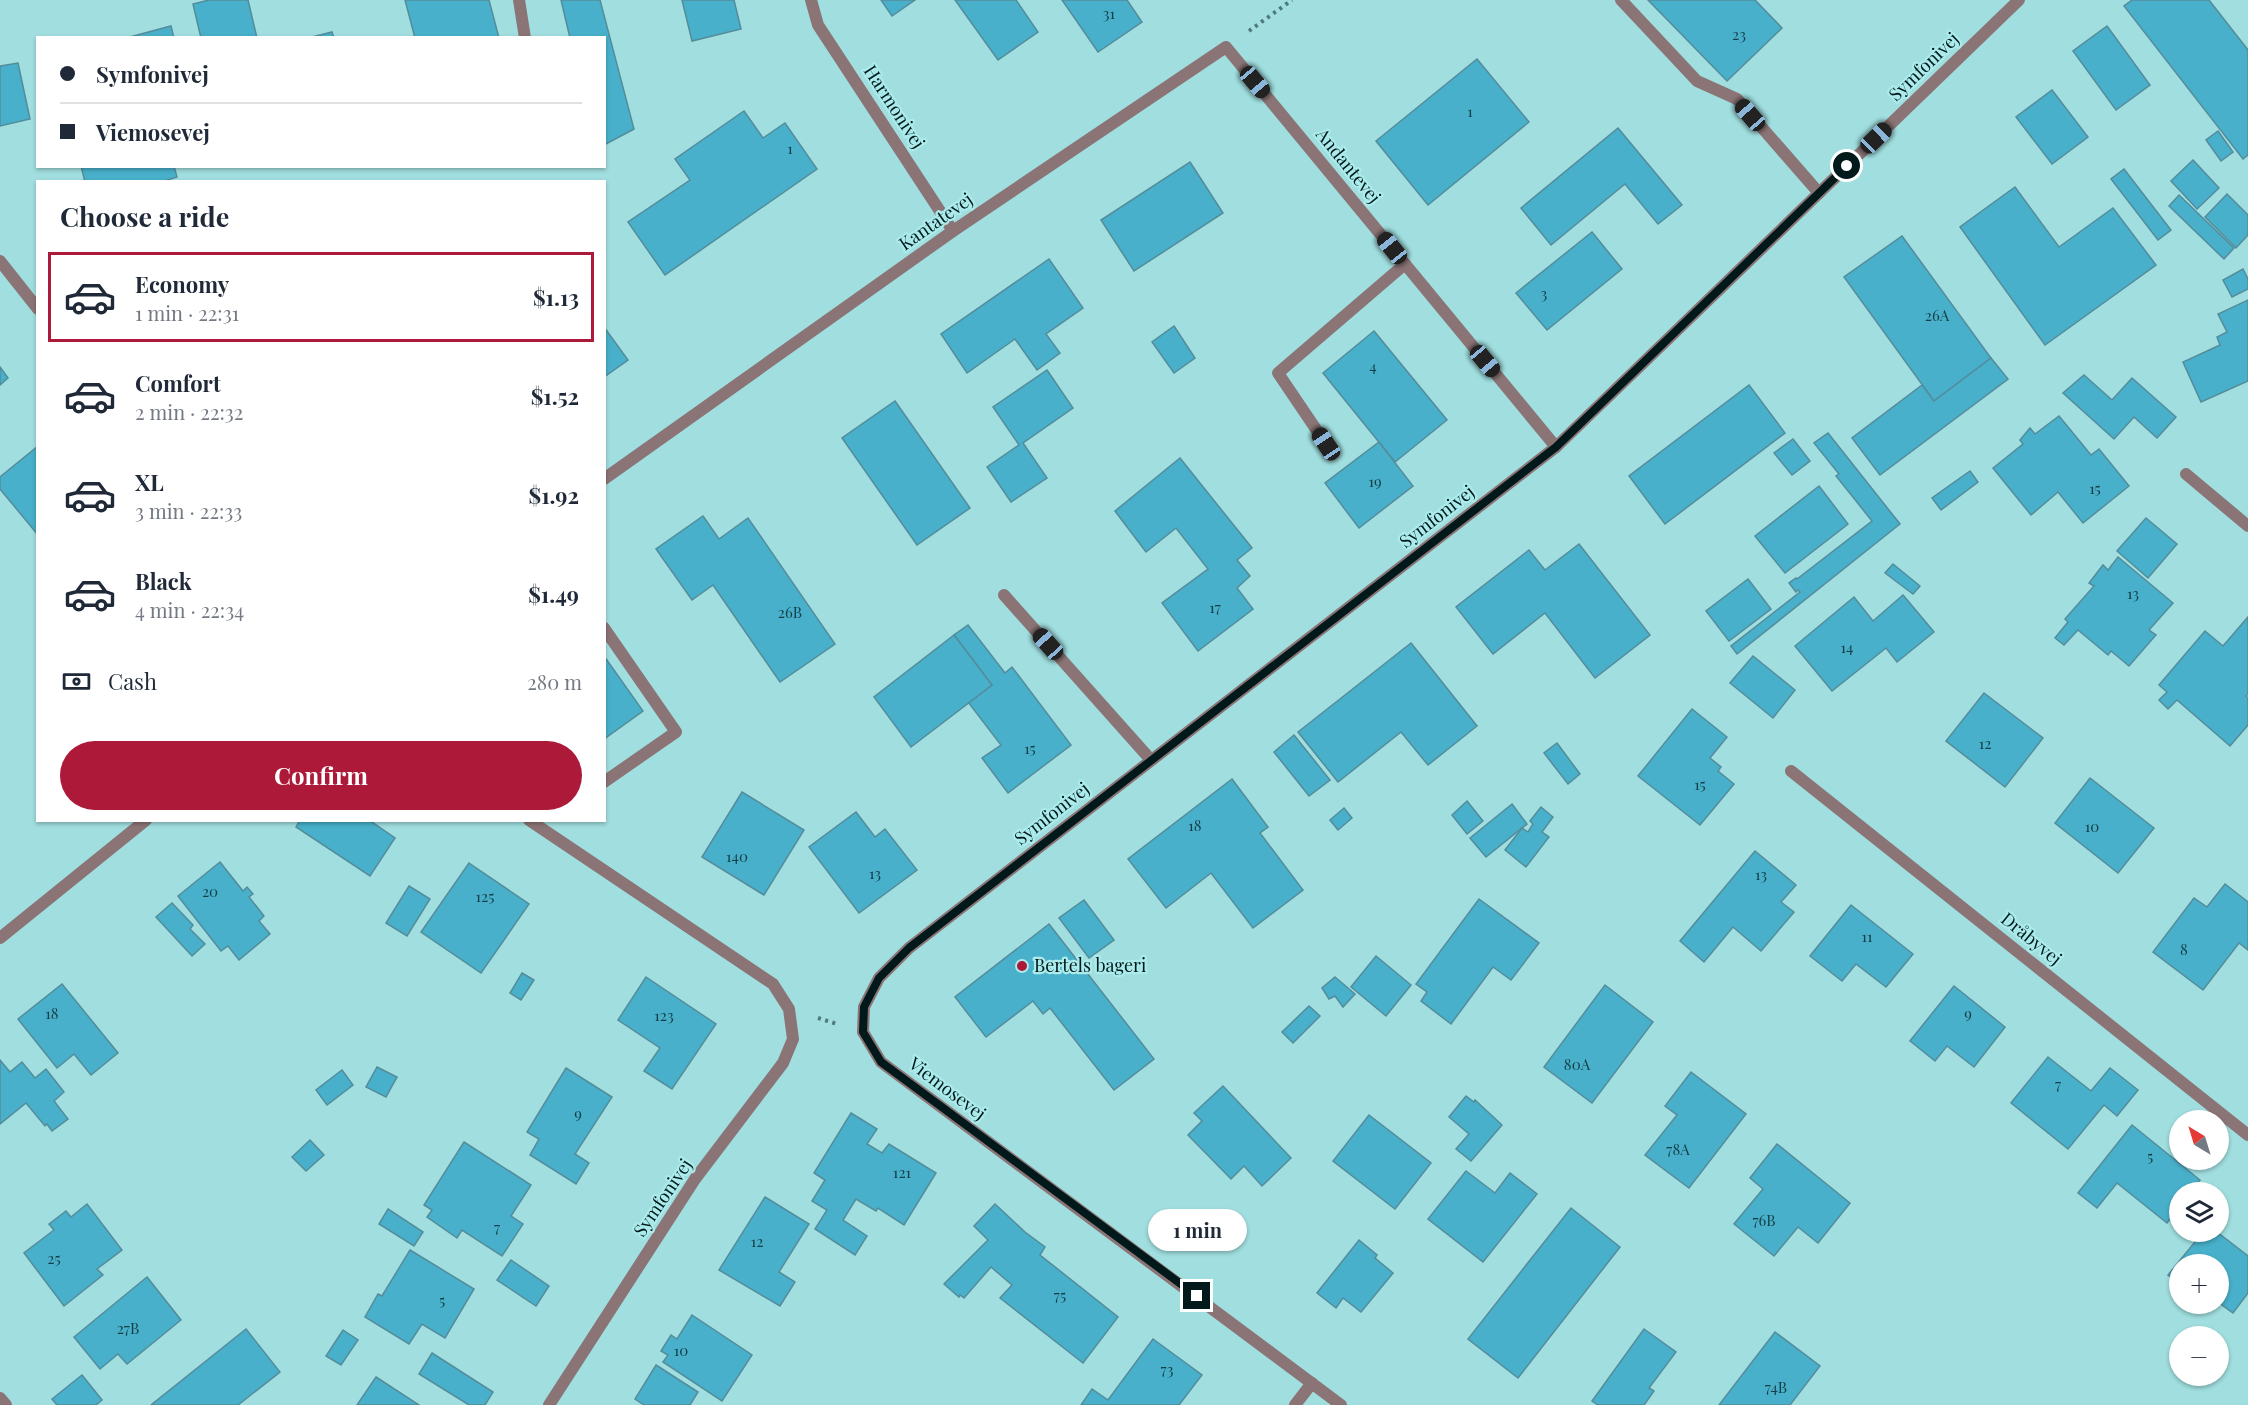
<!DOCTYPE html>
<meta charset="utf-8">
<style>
:root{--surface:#fff;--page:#f2f2f3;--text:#1f2937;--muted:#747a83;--line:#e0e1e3;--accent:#ad1938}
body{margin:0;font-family:"Playfair Display",serif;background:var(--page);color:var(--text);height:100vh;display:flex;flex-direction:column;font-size:22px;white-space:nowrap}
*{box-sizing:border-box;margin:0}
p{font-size:20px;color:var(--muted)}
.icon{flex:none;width:33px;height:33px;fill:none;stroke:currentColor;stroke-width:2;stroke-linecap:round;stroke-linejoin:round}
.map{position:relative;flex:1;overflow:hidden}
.details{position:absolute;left:36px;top:180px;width:570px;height:642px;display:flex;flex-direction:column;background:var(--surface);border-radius:0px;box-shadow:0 2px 4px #0004}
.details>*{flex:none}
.top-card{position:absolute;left:36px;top:36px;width:570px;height:132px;border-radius:0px;box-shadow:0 2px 4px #0004;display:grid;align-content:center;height:132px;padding:0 24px;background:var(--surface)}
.needle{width:39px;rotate:322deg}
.buttons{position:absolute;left:2169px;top:1110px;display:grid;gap:12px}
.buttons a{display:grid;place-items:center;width:60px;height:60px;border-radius:50%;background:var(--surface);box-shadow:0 2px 4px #0004;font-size:30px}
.end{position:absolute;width:27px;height:27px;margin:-14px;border:8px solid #01191a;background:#fff;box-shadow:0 0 0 3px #fff}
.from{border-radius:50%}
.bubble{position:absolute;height:42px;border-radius:21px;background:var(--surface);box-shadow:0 2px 4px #0004;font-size:20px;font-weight:700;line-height:42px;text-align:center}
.car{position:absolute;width:18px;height:36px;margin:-18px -9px;border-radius:8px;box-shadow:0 0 4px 2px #0007;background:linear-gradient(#222 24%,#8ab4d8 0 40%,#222 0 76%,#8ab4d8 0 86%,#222 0)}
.top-card b{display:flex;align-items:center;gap:21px;height:57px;font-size:22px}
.top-card b+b{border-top:2px solid var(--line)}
.top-card i{width:15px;height:15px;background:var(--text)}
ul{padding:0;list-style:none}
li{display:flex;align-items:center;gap:18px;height:90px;margin:0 12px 9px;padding:0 12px;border:3px solid transparent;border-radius:0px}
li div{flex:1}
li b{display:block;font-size:22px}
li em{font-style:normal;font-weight:700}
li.active{border-color:var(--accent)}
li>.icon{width:54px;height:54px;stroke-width:1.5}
h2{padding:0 24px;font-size:27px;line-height:72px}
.pay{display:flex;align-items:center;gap:15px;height:66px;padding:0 24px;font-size:22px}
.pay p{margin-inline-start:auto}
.primary-button{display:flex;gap:12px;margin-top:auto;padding:12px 24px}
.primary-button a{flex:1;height:69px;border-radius:36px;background:var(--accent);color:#fff;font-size:24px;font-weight:700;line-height:69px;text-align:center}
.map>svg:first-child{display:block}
.building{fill:#48b0ca;stroke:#548c9b;stroke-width:1.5}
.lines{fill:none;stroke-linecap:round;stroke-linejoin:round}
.path{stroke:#4f7a7b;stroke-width:4;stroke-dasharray:3 4.5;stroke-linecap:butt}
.lane{stroke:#8b7475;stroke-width:12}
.street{stroke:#8b7475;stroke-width:12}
.route{stroke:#01191a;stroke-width:8}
.poi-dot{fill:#ad1938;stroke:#acebec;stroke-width:2}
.labels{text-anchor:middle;stroke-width:4.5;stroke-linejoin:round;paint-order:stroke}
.number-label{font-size:15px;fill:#133f46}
.street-label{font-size:18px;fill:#01191a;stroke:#acebec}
.poi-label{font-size:18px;fill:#01191a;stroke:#acebec;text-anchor:start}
</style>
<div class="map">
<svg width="2248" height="1405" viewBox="0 0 2248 1405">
<rect width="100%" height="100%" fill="#a0dedf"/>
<g class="building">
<polygon points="209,0 248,0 257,38 201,38 193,4"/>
<polygon points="405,0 489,0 499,38 415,38"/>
<polygon points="561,0 600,0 634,129 604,145 604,38 570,38"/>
<polygon points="682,0 734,0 741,29 692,41"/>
<polygon points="881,0 915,0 892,16"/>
<polygon points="955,0 1016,0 1038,32 998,60"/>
<polygon points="1062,0 1127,0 1142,22 1098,52"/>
<polygon points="1648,0 1755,0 1782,28 1727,81"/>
<polygon points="2132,0 2209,0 2248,50 2248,155 2243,159 2124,6"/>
<polygon points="171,26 174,38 126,38"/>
<polygon points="2107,26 2150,85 2116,110 2073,51"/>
<polygon points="332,32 334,38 308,38"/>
<polygon points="1477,59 1529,122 1428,205 1376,141"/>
<polygon points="18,63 30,119 0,126 0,66"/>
<polygon points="2052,90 2088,137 2052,164 2016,117"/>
<polygon points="744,111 763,138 785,123 817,169 665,275 628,222 690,180 675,159"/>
<polygon points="1618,128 1682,205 1658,224 1625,184 1551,245 1521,208"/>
<polygon points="2218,131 2233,152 2221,161 2206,140"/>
<polygon points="2193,160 2219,188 2197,209 2171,181"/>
<polygon points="1190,162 1223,213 1134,271 1101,220"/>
<polygon points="81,166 174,166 177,177 161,182 85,182"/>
<polygon points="2124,169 2171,230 2158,240 2111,179"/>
<polygon points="2015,187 2059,247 2113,208 2156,265 2045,345 1960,227"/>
<polygon points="2227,194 2248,215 2248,235 2236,248 2205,217"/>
<polygon points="2179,195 2234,248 2224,259 2169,206"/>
<polygon points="1592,232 1622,269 1547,330 1516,293"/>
<polygon points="1902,236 1991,358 1934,401 1844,277"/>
<polygon points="1049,259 1083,308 1046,334 1060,353 1037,370 1015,339 967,373 941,334"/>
<polygon points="2243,269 2248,279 2248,289 2232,297 2223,280"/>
<polygon points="2248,300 2248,381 2201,402 2183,362 2220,345 2217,337 2227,332 2218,314"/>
<polygon points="1174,326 1195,358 1174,373 1152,342"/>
<polygon points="604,327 628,360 604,377"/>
<polygon points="1374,331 1447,420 1395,462 1323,373"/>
<polygon points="1991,358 2008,379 1880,475 1852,438 1922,385 1934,401"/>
<polygon points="0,367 8,378 0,385"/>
<polygon points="1047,370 1073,408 1023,443 1047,478 1011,502 987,467 1019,445 993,407"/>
<polygon points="2084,375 2112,400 2132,378 2176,417 2157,438 2134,417 2114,439 2063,393"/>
<polygon points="1749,385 1785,433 1665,524 1629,476"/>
<polygon points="895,401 970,508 917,545 842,438"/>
<polygon points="2059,416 2091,455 2099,449 2129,486 2083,523 2058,492 2031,515 1993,468 2023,444 2020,440 2030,428 2035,434"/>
<polygon points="1828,433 1900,524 1737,654 1731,646 1800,592 1798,590 1796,592 1789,583 1796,578 1797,579 1872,521 1836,476 1839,474 1814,443"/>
<polygon points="1793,439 1810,461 1792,475 1774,453"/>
<polygon points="1379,442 1413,486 1359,528 1325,483"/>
<polygon points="38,446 38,535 0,489 0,477"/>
<polygon points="1180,458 1252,548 1237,560 1250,576 1237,588 1253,609 1198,651 1162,603 1208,569 1176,528 1146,552 1115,511"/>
<polygon points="1970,471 1978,482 1941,510 1932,498"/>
<polygon points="1819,486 1848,524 1785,573 1755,536"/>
<polygon points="703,516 719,539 748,518 835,644 780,682 713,585 692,600 656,549"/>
<polygon points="2146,518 2177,544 2148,578 2117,551"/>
<polygon points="1579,544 1650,635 1595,678 1545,613 1493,654 1456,607 1529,550 1545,570"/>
<polygon points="2118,557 2173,603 2149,630 2156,635 2129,666 2111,651 2108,655 2078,630 2064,645 2055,638 2068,622 2065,619 2094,586 2089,583 2103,565 2108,570"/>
<polygon points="1893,564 1920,586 1913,594 1885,573"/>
<polygon points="1748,579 1771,609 1729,641 1706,611"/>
<polygon points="1903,595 1934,632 1897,662 1886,648 1832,691 1795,646 1854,597 1873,621"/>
<polygon points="2248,617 2248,694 2246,696 2248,698 2248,725 2230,746 2177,700 2168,709 2159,700 2167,692 2159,685 2205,631 2223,646"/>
<polygon points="968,625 1005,673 1012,667 1071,745 1008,793 982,758 1001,745 968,702 992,685 954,635"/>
<polygon points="954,635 992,685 911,747 874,697"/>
<polygon points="1411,643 1477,726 1428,765 1401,732 1338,782 1298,732"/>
<polygon points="604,656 643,711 604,739"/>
<polygon points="1753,656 1795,690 1773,718 1730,683"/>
<polygon points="1984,693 2043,738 2005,787 1946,741"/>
<polygon points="1692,709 1727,737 1710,758 1721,767 1718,771 1734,784 1700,825 1638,776"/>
<polygon points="1294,735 1330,780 1309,796 1274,752"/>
<polygon points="1557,743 1580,774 1568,784 1544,753"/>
<polygon points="2090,778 2154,828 2118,873 2055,823"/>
<polygon points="1232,779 1268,827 1260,833 1303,890 1253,928 1211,873 1166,908 1128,859"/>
<polygon points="742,792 804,830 764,895 702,857"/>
<polygon points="1467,801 1483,821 1467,834 1452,815"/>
<polygon points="1512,804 1527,824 1486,857 1470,838"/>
<polygon points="1541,807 1553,817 1542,832 1549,837 1526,867 1505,850 1522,828 1528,832 1533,824 1530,821"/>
<polygon points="1344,808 1352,818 1338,830 1330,820"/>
<polygon points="856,812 875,837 885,829 917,870 859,913 809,847"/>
<polygon points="300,820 369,820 395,838 370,876 296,827"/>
<polygon points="1755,851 1796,885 1781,902 1794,912 1761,951 1733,927 1704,962 1680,941"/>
<polygon points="220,862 243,891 247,887 253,894 249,897 264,916 259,921 270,934 239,960 228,946 221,951 178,896"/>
<polygon points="469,863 529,904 481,973 421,932"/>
<polygon points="2225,884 2248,902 2248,950 2239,943 2203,990 2153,952 2194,898 2207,907"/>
<polygon points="409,886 430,899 407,936 386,923"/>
<polygon points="1479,899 1539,943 1511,980 1493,967 1451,1024 1421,1001 1427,992 1416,984"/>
<polygon points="1084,900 1114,940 1089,958 1059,918"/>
<polygon points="172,903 193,925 190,929 205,944 192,956 156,917"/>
<polygon points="1851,905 1913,954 1886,987 1856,964 1842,981 1810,956"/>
<polygon points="1049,924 1154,1059 1114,1090 1050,1008 1043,1014 1033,1001 986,1037 955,997"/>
<polygon points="1376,956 1411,985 1386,1016 1351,987"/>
<polygon points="522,973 534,980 521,1000 510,993"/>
<polygon points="646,977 716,1024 672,1089 644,1071 660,1048 618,1020"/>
<polygon points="1335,977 1355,994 1343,1007 1335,996 1329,999 1322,988"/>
<polygon points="62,984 118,1053 91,1075 74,1054 57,1068 18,1019"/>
<polygon points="1605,985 1653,1022 1592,1103 1544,1067"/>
<polygon points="1954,986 2005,1027 1974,1067 1947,1046 1935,1061 1910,1041"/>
<polygon points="1309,1006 1320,1016 1293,1043 1282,1032"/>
<polygon points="2048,1057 2091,1091 2110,1068 2138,1090 2117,1116 2104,1105 2068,1149 2011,1103"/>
<polygon points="0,1060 10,1072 22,1062 35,1078 46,1069 64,1092 54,1101 68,1119 52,1131 47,1124 45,1126 26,1103 0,1124"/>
<polygon points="377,1067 397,1077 386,1097 366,1087"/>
<polygon points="566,1068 612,1097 575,1154 589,1163 576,1184 530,1155 539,1139 527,1132"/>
<polygon points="342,1070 353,1085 327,1105 316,1090"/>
<polygon points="1691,1072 1746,1114 1689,1188 1645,1155 1677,1115 1665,1106"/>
<polygon points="1223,1086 1291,1158 1262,1186 1244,1166 1231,1179 1188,1135 1202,1121 1194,1113"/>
<polygon points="1466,1096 1474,1102 1475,1100 1502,1125 1471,1161 1456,1149 1469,1134 1449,1117"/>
<polygon points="851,1113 877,1129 867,1144 882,1153 889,1144 936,1173 904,1225 878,1208 876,1211 856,1199 843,1220 867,1236 855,1255 815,1229 827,1210 812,1201 825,1180 814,1173"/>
<polygon points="1369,1115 1431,1163 1395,1209 1333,1161"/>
<polygon points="2132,1125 2200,1180 2190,1192 2180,1192 2180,1206 2167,1223 2117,1183 2097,1208 2078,1193"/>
<polygon points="310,1140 324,1155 306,1171 292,1157"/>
<polygon points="464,1142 531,1185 511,1216 523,1224 502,1256 462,1230 457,1238 427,1217 432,1210 424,1205"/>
<polygon points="1777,1144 1850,1203 1818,1243 1798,1227 1774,1256 1734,1224 1763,1189 1750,1178"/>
<polygon points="1466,1171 1495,1193 1510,1173 1537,1194 1483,1262 1428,1219"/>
<polygon points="765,1197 809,1224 779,1272 795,1282 780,1306 719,1270"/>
<polygon points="87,1204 122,1250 97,1269 103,1275 64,1306 24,1253 54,1230 49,1224 66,1211 71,1217"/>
<polygon points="995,1204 1025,1232 1045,1247 1040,1255 1118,1317 1083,1363 1000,1298 1012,1285 991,1267 964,1298 960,1295 959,1297 944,1284 988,1240 974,1226"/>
<polygon points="1571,1208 1620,1247 1518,1378 1468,1339"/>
<polygon points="388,1209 423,1232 414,1246 379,1224"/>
<polygon points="2203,1232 2217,1232 2248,1256 2248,1293 2233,1313 2218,1302 2218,1264 2180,1264 2180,1284 2168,1275"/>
<polygon points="1359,1240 1377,1255 1375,1258 1393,1273 1361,1312 1343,1298 1336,1308 1317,1293"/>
<polygon points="410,1250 474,1289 445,1338 422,1324 409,1344 365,1317 378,1294 382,1296"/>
<polygon points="511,1260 549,1286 536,1306 497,1280"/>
<polygon points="147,1277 181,1320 127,1364 118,1354 100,1369 74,1337"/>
<polygon points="692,1315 752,1355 722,1401 663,1362 668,1355 661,1351 671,1335 677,1339"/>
<polygon points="246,1329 280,1372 238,1405 151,1405"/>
<polygon points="1644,1329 1676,1352 1649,1388 1654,1391 1644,1405 1598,1405 1592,1401"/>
<polygon points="343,1330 358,1340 341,1365 326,1356"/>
<polygon points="1775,1332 1820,1366 1790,1405 1719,1405"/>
<polygon points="1153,1339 1202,1375 1179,1405 1081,1405 1092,1389 1108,1400"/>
<polygon points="432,1353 493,1392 485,1405 469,1405 419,1374"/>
<polygon points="656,1365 698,1392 690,1405 644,1405 635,1399"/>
<polygon points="82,1375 102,1400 96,1405 57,1405 52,1399"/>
<polygon points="376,1377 419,1405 357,1405"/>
</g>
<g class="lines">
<g class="path">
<polyline points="1249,31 1292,0"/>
<polyline points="818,1018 837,1024"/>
</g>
<g class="lane">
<polyline points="519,0 525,38"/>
<polyline points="1621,0 1697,81 1737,99 1819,193"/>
<polyline points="1326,444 1278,373 1405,264"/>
<polyline points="1004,595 1151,760"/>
<polyline points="604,628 676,732 604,782"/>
</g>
<g class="street">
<polyline points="811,0 818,25 953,231"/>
<polyline points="0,261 38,309"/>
<polyline points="2186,474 2248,526"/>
<polyline points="604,479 953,231 1226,47 1556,447"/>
<polyline points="1791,771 2248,1135"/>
<polyline points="529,820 773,984 789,1009 793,1039 783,1063 695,1179 549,1405"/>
<polyline points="0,938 146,820"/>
<polyline points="0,1398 6,1405"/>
<polyline points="1295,1405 1312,1383"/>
<polyline points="1341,1405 881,1062 863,1032 864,1007 879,978 909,948 1556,447 2019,0"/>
</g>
</g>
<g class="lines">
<polyline class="route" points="1197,1296 881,1062 863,1032 864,1007 879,978 909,948 1556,447 1847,166"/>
</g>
<circle class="poi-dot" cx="1022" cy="966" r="6"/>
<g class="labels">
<g class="number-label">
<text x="1109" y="19">31</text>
<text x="1739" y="40">23</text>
<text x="1470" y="117">1</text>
<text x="790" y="154">1</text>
<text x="1544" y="299">3</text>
<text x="1937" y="321">26A</text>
<text x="1373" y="372">4</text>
<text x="1375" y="487">19</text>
<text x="2095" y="494">15</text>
<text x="2133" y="599">13</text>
<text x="1215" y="613">17</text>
<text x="790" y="618">26B</text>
<text x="1847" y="653">14</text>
<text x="1985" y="749">12</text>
<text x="1030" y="754">15</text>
<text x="1700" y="790">15</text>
<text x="1195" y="831">18</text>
<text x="2092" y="832">10</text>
<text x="737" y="862">140</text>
<text x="875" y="879">13</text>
<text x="1761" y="880">13</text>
<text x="210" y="897">20</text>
<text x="485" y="902">125</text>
<text x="1867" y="942">11</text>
<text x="2184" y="955">8</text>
<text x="52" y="1019">18</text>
<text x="1968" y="1019">9</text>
<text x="664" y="1021">123</text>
<text x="1577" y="1070">80A</text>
<text x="2058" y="1090">7</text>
<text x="578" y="1119">9</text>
<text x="1678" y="1155">78A</text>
<text x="2150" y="1162">5</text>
<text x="902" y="1178">121</text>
<text x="1764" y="1226">76B</text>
<text x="497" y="1233">7</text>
<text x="757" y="1247">12</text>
<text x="54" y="1264">25</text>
<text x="1060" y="1301">75</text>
<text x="442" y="1306">5</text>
<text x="128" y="1334">27B</text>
<text x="681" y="1356">10</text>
<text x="1167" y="1375">73</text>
<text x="1776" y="1393">74B</text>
</g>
<g class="street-label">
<text transform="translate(1924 67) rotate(-44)" y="6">Symfonivej</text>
<text transform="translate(894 107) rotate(57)" y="6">Harmonivej</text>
<text transform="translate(1348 166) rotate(51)" y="6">Andantevej</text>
<text transform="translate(936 222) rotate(-35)" y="6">Kantatevej</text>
<text transform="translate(1437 517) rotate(-38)" y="6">Symfonivej</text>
<text transform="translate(1052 814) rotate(-38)" y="6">Symfonivej</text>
<text transform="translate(2031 939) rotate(39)" y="6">Dråbyvej</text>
<text transform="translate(947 1089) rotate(37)" y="6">Viemosevej</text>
<text transform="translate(663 1198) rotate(-56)" y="6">Symfonivej</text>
</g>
<g class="poi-label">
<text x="1034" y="972">Bertels bageri</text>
</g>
</g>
</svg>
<div class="buttons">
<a><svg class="needle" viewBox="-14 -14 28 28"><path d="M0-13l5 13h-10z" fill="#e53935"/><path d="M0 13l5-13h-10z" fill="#747a83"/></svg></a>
<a><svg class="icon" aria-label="layers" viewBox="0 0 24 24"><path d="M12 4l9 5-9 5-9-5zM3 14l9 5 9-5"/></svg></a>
<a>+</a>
<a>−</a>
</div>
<i class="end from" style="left:1847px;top:166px"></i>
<i class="end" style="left:1197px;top:1296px"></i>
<div class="bubble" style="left:1148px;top:1209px;width:99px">1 min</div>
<i class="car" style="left:1255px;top:82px;rotate:140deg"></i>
<i class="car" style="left:1750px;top:115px;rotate:319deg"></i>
<i class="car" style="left:1876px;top:138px;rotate:46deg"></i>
<i class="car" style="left:1392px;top:248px;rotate:321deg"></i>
<i class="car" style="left:1485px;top:361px;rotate:140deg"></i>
<i class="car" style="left:1326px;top:444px;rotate:326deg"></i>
<i class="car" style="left:1048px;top:644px;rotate:318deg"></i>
<div class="top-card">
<b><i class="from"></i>Symfonivej</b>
<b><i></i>Viemosevej</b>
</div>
<section class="details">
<h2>Choose a ride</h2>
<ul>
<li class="active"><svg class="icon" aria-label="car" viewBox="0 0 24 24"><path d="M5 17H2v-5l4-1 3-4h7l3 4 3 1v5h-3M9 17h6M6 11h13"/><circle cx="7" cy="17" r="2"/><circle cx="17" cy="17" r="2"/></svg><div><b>Economy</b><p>1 min · 22:31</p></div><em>$1.13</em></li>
<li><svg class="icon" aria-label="car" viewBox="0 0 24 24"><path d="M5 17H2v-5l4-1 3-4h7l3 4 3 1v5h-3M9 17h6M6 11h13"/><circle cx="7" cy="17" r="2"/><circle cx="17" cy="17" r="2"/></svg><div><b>Comfort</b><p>2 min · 22:32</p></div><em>$1.52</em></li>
<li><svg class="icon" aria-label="car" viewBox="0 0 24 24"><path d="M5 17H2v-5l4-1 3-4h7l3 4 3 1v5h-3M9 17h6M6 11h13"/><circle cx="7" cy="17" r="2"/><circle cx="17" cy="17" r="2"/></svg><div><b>XL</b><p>3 min · 22:33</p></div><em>$1.92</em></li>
<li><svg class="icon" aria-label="car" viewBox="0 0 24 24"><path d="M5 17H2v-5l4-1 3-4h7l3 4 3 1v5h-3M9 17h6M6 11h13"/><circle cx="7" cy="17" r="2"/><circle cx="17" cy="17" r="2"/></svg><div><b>Black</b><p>4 min · 22:34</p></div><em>$1.49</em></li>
</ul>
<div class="pay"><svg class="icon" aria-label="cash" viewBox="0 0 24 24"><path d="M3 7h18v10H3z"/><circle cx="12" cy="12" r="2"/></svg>Cash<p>280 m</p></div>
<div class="primary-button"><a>Confirm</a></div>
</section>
</div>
